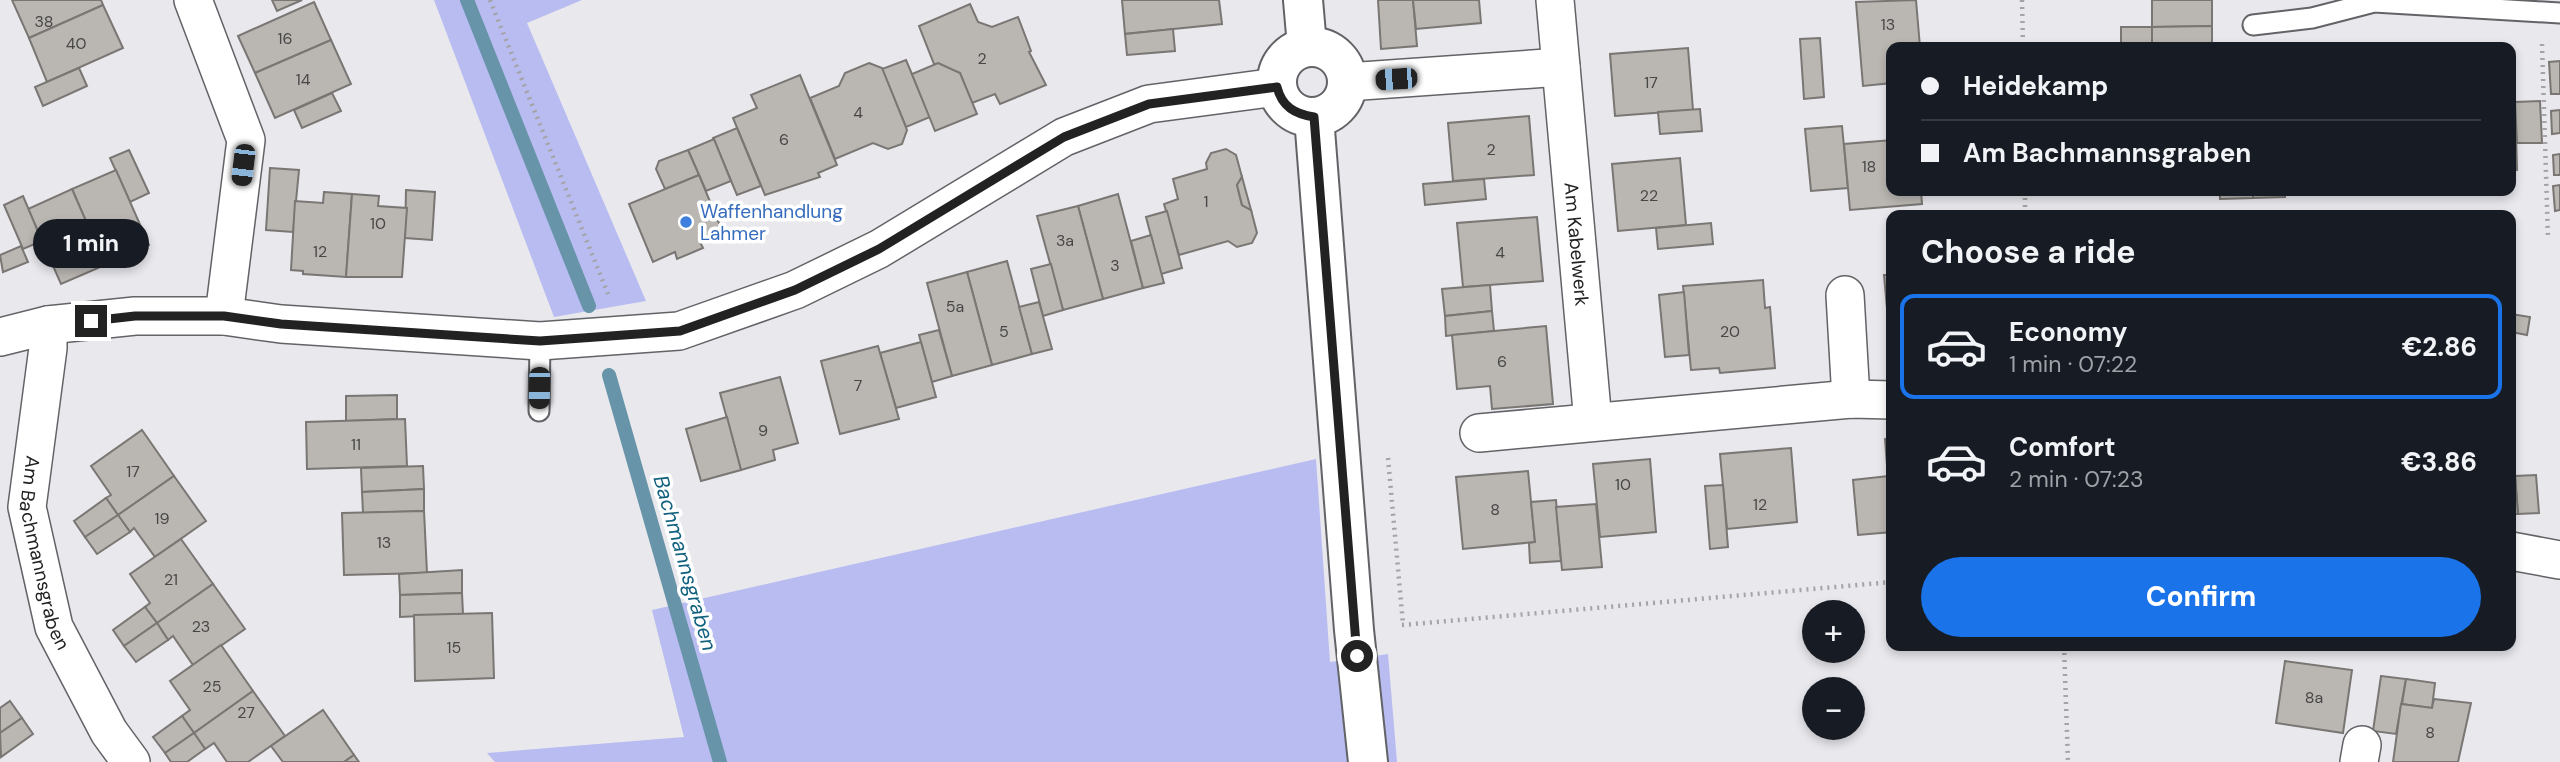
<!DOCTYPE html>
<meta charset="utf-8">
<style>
:root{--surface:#171b24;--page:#242831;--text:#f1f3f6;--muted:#9ea1a6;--line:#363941;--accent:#1a73e8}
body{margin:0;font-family:"DM Sans",sans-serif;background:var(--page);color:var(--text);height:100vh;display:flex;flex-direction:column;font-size:26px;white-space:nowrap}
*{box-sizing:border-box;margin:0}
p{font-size:23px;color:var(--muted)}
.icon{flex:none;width:38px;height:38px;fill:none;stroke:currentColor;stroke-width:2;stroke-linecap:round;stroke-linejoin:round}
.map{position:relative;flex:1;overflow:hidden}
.details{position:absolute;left:1886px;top:210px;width:630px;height:441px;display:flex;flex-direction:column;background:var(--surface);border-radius:14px;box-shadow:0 4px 10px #0003}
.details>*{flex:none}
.banner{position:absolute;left:1886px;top:42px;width:630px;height:154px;border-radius:14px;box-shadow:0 4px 10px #0003;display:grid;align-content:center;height:154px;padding:0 35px;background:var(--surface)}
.fabs{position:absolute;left:1802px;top:600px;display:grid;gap:14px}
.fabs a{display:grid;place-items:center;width:63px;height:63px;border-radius:50%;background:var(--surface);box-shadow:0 4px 10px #0003;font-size:35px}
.end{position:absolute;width:32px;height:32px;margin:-16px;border:9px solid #222223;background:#fff;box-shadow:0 0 0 4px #fff}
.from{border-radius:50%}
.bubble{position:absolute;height:49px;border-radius:24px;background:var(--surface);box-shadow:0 4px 10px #0003;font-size:23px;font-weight:800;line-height:49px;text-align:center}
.car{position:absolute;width:21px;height:42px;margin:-21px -10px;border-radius:9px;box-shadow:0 0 5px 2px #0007;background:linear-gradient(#222 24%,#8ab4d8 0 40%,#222 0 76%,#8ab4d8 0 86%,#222 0)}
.banner b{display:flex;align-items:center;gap:24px;height:66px;font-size:26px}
.banner b+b{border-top:2px solid var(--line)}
.banner i{width:18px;height:18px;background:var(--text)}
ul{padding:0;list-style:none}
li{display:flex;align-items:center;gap:21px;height:105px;margin:0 14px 10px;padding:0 21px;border:4px solid transparent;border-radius:14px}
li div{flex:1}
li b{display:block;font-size:26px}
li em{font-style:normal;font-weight:800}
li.active{border-color:var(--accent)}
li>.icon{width:63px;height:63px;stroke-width:1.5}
h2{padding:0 35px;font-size:32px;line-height:84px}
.primary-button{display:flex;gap:14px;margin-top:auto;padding:14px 35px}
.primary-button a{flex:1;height:80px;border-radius:42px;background:var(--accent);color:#fff;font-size:28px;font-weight:800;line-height:80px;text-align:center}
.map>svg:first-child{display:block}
.green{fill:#b8bcf1}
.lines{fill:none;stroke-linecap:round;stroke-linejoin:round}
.stream{stroke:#6894a9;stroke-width:14}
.building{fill:#bab7b3;stroke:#797673;stroke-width:2}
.service-casing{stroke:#626366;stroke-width:23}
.minor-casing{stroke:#626366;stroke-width:40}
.tertiary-casing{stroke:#626366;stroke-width:42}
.path{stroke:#a4a4a7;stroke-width:4.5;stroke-dasharray:2 5;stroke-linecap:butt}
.service{stroke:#fff;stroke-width:19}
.minor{stroke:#fff;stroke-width:37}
.tertiary{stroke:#fff;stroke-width:38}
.route{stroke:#222223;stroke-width:9}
.shop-dot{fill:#3f7fe0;stroke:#fff;stroke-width:2.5}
.labels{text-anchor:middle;stroke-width:7;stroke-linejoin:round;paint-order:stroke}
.number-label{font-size:16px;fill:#484747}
.shop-label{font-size:19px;fill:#366cbe;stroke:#fff;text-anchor:start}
.street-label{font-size:19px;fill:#222223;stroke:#fff}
.water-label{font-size:21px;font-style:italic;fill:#10607e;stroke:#fff}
</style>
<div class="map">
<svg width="2560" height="762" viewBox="0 0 2560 762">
<rect width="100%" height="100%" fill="#e8e8ed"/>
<g class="green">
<polygon points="434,0 582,0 527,23 646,301 554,317"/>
<polygon points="1316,459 1330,662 1388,654 1397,762 495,762 487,753 684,737 652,610"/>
</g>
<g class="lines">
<g class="stream">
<polyline points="467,0 589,306"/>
<polyline points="609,375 720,762"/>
</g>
</g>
<g class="building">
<polygon points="12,0 101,0 103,5 29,38"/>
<polygon points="272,0 302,0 277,11"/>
<polygon points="1122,0 1219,0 1222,24 1125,34"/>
<polygon points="1378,0 1413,0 1417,46 1381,49"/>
<polygon points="1413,0 1479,0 1481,23 1416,29"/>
<polygon points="1916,0 1920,47 1892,47 1892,83 1863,86 1856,2"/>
<polygon points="2152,0 2212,0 2212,26 2152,27"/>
<polygon points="314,2 331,40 255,73 238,36"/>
<polygon points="970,4 978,22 992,27 1018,17 1031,51 1029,52 1046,85 1000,104 995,94 972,103 960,73 934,64 919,26"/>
<polygon points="103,5 123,48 47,82 29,38"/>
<polygon points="2212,26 2212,47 2152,47 2152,27"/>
<rect x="2121" y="27" width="31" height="20"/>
<polygon points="1173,29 1175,51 1127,55 1125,34"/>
<polygon points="1820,38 1824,97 1804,99 1800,39"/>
<polygon points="331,40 351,84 275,118 255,73"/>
<polygon points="1688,48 1693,110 1615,116 1610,54"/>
<polygon points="906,60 930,117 906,127 882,69"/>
<polygon points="2560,61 2560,94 2551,94 2549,62"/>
<polygon points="869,63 882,68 907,130 902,144 888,149 873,143 835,159 810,98 839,86 845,73"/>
<polygon points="938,63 960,73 977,114 935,131 912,74"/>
<polygon points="79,68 87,86 43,106 35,87"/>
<polygon points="800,75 837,165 818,173 820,177 765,195 733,118 757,108 751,95"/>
<polygon points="2511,75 2516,133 2511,133"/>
<polygon points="332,93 341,111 302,128 294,110"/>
<polygon points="2540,101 2542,143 2517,143 2515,102"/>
<polygon points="1700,109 1702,131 1660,134 1658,112"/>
<polygon points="2560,110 2560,133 2552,134 2551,111"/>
<polygon points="1529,116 1534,175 1453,181 1448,123"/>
<polygon points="1842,126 1848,188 1811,191 1805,129"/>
<polygon points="737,128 761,186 737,195 713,138"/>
<polygon points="2511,133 2516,133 2517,170 2511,170"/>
<polygon points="714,139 731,181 706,191 688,150"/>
<polygon points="1892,140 1892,191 1921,191 1922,204 1850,210 1844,144"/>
<polygon points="1226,149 1236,155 1242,177 1237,185 1242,205 1251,210 1257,233 1252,243 1237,247 1228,241 1179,255 1164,204 1178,199 1173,179 1207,169 1206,163 1211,153"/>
<polygon points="129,150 149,193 130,202 110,158"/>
<polygon points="688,150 699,175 665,189 656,169 659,161"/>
<polygon points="2560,154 2560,175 2554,175 2553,155"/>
<polygon points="1680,158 1686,225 1618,231 1612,164"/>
<polygon points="270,168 299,170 293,232 266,230"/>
<polygon points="116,170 149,245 105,265 72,189"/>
<polygon points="699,175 723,233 700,242 703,248 677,259 675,252 653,262 629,204"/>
<polygon points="1242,177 1251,210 1242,205 1237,185"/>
<polygon points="1484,179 1486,199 1425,205 1423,184"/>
<polygon points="2560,185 2560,210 2555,211 2553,186"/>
<polygon points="72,189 105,265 61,284 28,209"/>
<polygon points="406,190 435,192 432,240 405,238"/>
<polygon points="2220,191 2253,191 2253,198 2220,199"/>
<polygon points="2253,191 2285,191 2285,197 2253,198"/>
<polygon points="324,192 352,194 346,277 303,274 303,271 291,270 295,201 323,203"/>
<polygon points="352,194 379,196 378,206 407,208 402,277 346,277"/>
<polygon points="1118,194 1143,288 1103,299 1078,206"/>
<polygon points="23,196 42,241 23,249 4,205"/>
<polygon points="1078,206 1103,299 1063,310 1037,216"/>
<polygon points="1167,211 1182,268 1161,274 1146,217"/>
<polygon points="1537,217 1543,281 1463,287 1457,223"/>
<polygon points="1711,223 1713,244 1658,249 1656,228"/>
<polygon points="1151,235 1164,283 1143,288 1131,241"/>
<polygon points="21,246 28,262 3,272 0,255"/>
<polygon points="1007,261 1032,354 992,365 967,272"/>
<polygon points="1051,264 1063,310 1043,316 1031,269"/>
<polygon points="967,272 992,365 952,376 927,283"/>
<polygon points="1884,275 1892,275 1892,354 1891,354"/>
<polygon points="1763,280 1765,308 1770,307 1775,368 1720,373 1719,368 1691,370 1683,286"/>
<polygon points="1490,285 1492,311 1445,316 1442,289"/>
<polygon points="1684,292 1689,355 1665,357 1659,295"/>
<polygon points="1039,302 1052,349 1032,354 1019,307"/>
<polygon points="1492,311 1494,331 1446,336 1445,316"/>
<polygon points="2511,314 2530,317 2527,335 2511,332"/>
<polygon points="1546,326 1553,404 1492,409 1490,386 1457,389 1452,335"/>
<polygon points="939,330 952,376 932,382 919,335"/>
<polygon points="921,342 936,397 896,408 880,353"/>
<polygon points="878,346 899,419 840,434 821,361"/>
<polygon points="780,377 798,443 773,450 775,460 741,470 720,393"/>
<polygon points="397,395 397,419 346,421 346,396"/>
<polygon points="727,417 741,470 701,481 686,429"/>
<polygon points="405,419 407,466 307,469 306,422"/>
<polygon points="142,430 174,476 118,515 106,498 111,495 91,466"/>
<polygon points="1892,438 1892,519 1891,519 1885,439"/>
<polygon points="1791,448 1797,522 1727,529 1720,454"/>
<polygon points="1650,459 1656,532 1600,537 1593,464"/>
<polygon points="423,466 424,489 362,492 361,468"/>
<polygon points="1528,471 1535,542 1463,549 1456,477"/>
<polygon points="2536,475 2539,513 2518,514 2515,476"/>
<polygon points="174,476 206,521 155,557 134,528 130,532 118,515"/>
<polygon points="1888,476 1892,532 1858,535 1853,480"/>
<polygon points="2515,476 2518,514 2511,514 2511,477"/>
<polygon points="1723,485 1728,547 1710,549 1705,486"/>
<polygon points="424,489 424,511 363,513 362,492"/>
<polygon points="106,498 118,515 85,537 74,521"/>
<polygon points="1556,500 1561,561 1530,563 1529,543 1535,542 1531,502"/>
<polygon points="1596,504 1602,567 1562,570 1556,507"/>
<polygon points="424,511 427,573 344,575 342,513"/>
<polygon points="118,515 130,532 97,554 85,537"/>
<polygon points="181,539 213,584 157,623 145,607 150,603 130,574"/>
<polygon points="462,570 462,593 400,595 399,574"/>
<polygon points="213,584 245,629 193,665 173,636 168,640 157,623"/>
<polygon points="462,593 463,614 400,617 400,595"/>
<polygon points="145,607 157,623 124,646 113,630"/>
<polygon points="492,613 494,678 415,681 414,615"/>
<polygon points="157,623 168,640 136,662 124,646"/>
<polygon points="221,645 253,691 194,733 182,716 190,710 170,681"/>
<polygon points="2285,661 2352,670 2343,733 2276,723"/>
<polygon points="2381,676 2406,679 2396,734 2373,731"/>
<polygon points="2406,679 2435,683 2432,708 2402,704"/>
<polygon points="253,691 285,736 248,762 227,762 214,743 205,749 194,733"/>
<polygon points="2434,699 2471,703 2458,762 2393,762 2401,704 2432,708"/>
<polygon points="10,701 22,718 0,733 0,708"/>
<polygon points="323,710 354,755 344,762 283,762 271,746"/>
<polygon points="182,716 194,733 165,753 153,737"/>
<polygon points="22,718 33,734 1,757 0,733"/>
<polygon points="194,733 205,749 187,762 171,762 165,753"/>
<polygon points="354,755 359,762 344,762"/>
</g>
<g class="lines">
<g class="service-casing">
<g id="service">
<polyline points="2253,25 2312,18 2374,2 2560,13"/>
<polyline points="539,411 540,341"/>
</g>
</g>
<g class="minor-casing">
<g id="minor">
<polyline points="193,0 246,140 224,316"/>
<path id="s1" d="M1555,0l38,422"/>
<polyline points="1347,82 1561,67"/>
<polyline points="1845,295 1851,399"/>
<path id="s2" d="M48,325v23l-21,159 27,120 55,105 22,30"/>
<polyline points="0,337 48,325 135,316 224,316 281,324 540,341 679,331 795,290 879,249 1064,137 1149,104 1277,87"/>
<polyline points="1479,433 1851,399 1892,400"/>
<polyline points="2511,551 2560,560"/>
<polyline points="2359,762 2362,745"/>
</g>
</g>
<g class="tertiary-casing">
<g id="tertiary">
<polyline points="1303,0 1307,46"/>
<circle cx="1312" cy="82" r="35"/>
<polyline points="1314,117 1354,630 1368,762"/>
</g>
</g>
<g class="path">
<polyline points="490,0 608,294"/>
<polyline points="2022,0 2023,47"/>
<polyline points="2542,44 2548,239"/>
<polyline points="2025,191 2025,215"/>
<polyline points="1388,458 1403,624"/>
<polyline points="1402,625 1892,582"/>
<polyline points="2064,646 2068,762"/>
</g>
<use href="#service" class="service"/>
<use href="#minor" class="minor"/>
<use href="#tertiary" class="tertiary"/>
</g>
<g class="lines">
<path class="route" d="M91,321l44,-5h89l57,8 259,17 140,-10 115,-41 84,-41 185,-112 85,-33 128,-17c5,20 18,27 37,30l43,539"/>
</g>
<circle class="shop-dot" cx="686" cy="222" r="7"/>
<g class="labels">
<g class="number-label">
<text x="44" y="27">38</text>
<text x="1888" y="30">13</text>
<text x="285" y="44">16</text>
<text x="76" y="49">40</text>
<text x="982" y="64">2</text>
<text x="303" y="85">14</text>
<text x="1651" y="88">17</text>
<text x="858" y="118">4</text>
<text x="784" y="145">6</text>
<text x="1491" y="155">2</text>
<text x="1869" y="172">18</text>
<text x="1649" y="201">22</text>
<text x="1206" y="207">1</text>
<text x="378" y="229">10</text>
<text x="1065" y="246">3a</text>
<text x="320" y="257">12</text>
<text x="1500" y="258">4</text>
<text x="1115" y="271">3</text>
<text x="955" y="312">5a</text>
<text x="1004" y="337">5</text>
<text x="1730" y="337">20</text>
<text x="1502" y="367">6</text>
<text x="858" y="391">7</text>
<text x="763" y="436">9</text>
<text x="356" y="450">11</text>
<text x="133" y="477">17</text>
<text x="1623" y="490">10</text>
<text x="1760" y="510">12</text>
<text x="1495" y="515">8</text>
<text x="162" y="524">19</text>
<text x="384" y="548">13</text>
<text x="171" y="585">21</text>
<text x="201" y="632">23</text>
<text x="454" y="653">15</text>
<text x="212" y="692">25</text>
<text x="2314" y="703">8a</text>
<text x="246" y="718">27</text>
<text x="2430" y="738">8</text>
</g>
<g class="shop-label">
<text x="700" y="218">Waffenhandlung<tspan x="700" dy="22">Lahmer</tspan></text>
</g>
<g class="street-label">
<text dy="7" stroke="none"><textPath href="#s1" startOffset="245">Am Kabelwerk</textPath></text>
<text dy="7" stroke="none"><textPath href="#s2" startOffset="231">Am Bachmannsgraben</textPath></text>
</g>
<g class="water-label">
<text transform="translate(685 563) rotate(74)" y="7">Bachmannsgraben</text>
</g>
</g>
</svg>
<div class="fabs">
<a>+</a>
<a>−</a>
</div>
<i class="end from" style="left:1357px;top:656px"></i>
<i class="end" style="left:91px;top:321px"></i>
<div class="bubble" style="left:33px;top:219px;width:116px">1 min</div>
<i class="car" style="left:1396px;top:79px;rotate:266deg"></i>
<i class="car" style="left:243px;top:165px;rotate:187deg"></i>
<i class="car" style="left:539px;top:388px;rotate:181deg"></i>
<div class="banner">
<b><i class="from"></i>Heidekamp</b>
<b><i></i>Am Bachmannsgraben</b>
</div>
<section class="details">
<h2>Choose a ride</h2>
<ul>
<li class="active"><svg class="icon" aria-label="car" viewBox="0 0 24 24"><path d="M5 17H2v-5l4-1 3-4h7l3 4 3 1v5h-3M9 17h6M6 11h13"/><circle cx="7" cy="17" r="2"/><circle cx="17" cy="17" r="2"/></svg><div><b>Economy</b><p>1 min · 07:22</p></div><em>€2.86</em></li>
<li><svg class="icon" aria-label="car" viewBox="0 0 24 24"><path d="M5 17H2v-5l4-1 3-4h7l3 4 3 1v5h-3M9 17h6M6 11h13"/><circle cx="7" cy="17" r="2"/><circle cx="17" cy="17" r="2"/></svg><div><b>Comfort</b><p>2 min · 07:23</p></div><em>€3.86</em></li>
</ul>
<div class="primary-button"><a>Confirm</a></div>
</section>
</div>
